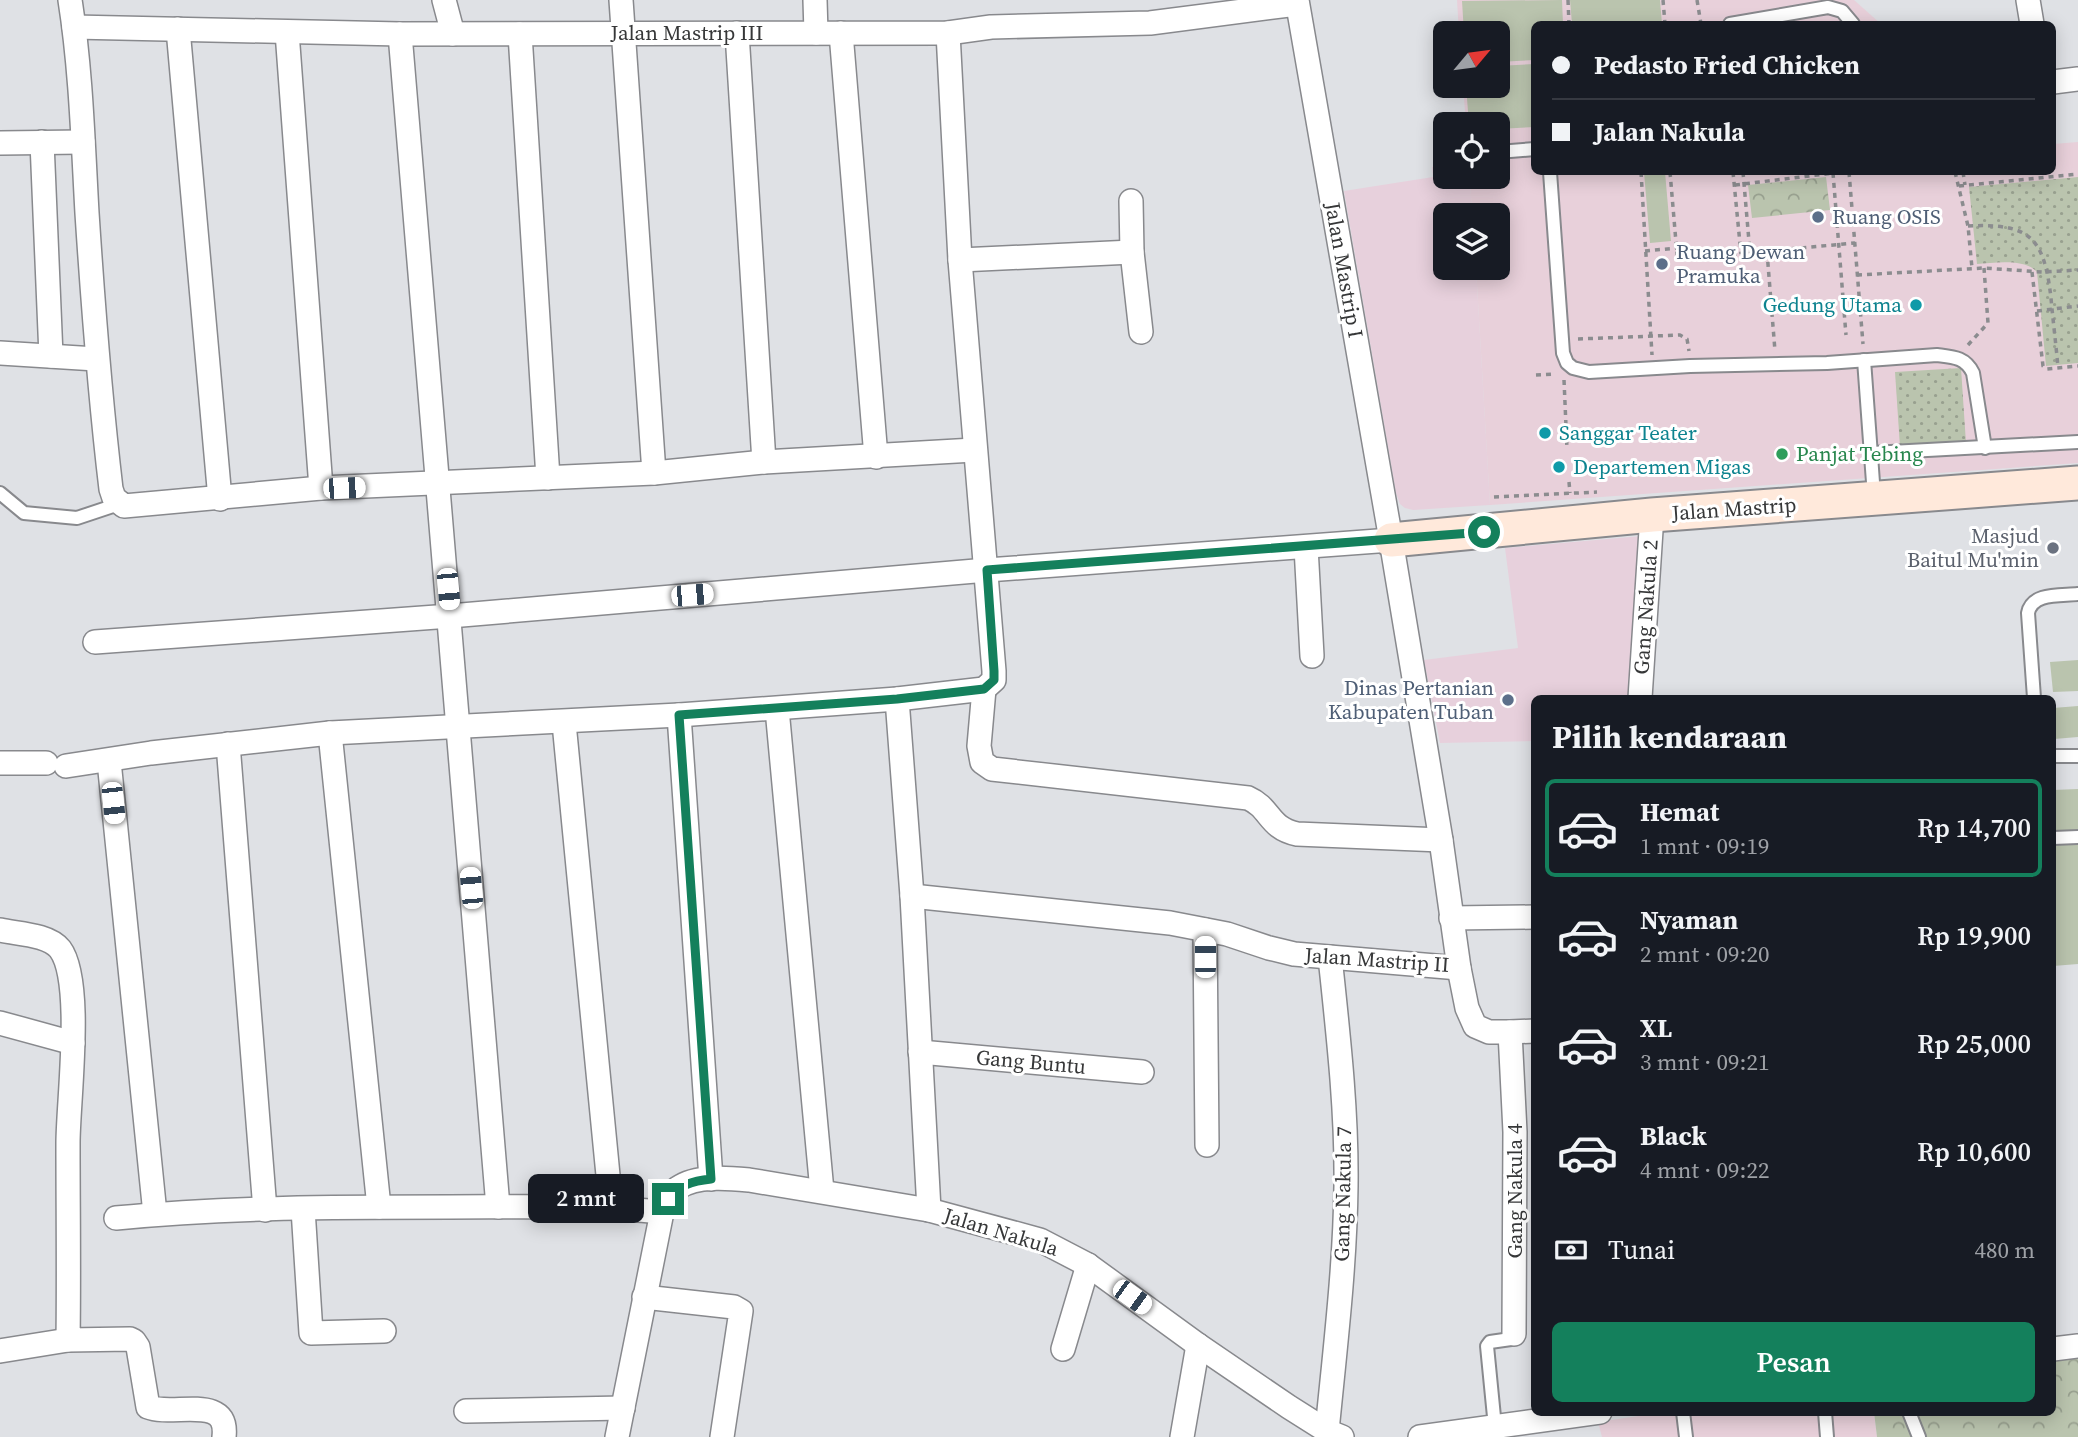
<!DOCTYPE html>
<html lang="id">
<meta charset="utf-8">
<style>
:root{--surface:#171b24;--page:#242831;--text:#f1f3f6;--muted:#9ea1a6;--line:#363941;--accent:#14805c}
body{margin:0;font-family:"Source Serif 4",serif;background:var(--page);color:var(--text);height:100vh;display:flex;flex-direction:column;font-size:26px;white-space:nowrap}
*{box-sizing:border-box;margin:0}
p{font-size:23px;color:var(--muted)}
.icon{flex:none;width:38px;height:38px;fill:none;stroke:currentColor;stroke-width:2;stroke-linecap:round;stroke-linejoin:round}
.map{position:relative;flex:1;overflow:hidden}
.details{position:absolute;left:1531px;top:695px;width:525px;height:721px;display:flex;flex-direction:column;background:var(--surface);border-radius:10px;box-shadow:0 4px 18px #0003}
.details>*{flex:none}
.top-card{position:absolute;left:1531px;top:21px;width:525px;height:154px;border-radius:10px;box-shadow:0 4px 18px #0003;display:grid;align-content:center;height:154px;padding:0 21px;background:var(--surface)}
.needle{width:46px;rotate:61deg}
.tools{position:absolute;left:1433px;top:21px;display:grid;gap:14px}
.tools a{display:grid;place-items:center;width:77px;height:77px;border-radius:10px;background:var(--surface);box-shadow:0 4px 18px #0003;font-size:35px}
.end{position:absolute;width:32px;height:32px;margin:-16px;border:9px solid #14805c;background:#fff;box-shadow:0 0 0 4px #fff}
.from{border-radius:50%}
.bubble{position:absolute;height:49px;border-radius:10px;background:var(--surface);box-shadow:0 4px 18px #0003;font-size:23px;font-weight:600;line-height:49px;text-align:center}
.car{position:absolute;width:21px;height:42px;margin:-21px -10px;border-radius:9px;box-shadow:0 0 5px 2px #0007;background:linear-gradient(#fff 24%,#345 0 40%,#fff 0 76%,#345 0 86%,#fff 0)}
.top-card b{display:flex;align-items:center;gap:24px;height:66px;font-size:26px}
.top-card b+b{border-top:2px solid var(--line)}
.top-card i{width:18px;height:18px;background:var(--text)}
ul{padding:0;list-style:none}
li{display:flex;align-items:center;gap:21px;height:98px;margin:0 14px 10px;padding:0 7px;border:4px solid transparent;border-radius:10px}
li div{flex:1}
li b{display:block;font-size:26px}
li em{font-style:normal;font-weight:600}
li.on{border-color:var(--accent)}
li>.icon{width:63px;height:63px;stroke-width:1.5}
h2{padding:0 21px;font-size:32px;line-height:84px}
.pay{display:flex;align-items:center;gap:18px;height:77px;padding:0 21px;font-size:26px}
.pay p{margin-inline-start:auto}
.action{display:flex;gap:14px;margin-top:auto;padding:14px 21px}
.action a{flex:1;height:80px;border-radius:10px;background:var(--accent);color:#fff;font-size:28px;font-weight:600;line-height:80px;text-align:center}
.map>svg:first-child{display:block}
.commercial{fill:#e7d0dc}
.education{fill:#e8d0da}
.grass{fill:#bac4ae}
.forest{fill:url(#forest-crowns)}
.park{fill:url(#park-dots)}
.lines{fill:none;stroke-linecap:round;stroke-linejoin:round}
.lane-casing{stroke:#88898d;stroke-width:16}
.street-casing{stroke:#88898d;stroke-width:26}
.secondary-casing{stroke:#88898d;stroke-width:37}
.path{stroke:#8b8c8f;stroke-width:3.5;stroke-dasharray:5 5;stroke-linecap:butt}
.lane{stroke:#fff;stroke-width:12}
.street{stroke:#fff;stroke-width:23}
.secondary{stroke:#ffe9db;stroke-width:33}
.route{stroke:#14805c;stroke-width:9}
.service-dot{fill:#5c6f8a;stroke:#fff;stroke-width:2.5}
.culture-dot{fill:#0f9aa8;stroke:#fff;stroke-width:2.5}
.leisure-dot{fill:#2e9e5b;stroke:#fff;stroke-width:2.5}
.worship-dot{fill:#6b7280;stroke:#fff;stroke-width:2.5}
.labels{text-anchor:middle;stroke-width:6;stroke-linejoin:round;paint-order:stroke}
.street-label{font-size:21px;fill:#363738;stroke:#fff}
.service-label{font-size:21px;fill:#4e5e75;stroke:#fff;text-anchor:start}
.culture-label{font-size:21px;fill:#0d838f;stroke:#fff;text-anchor:start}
.leisure-label{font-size:21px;fill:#27864d;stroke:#fff;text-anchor:start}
.worship-label{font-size:21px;fill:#5b616d;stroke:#fff;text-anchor:end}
</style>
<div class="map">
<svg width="2078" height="1437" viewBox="0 0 2078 1437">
<defs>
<pattern id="forest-crowns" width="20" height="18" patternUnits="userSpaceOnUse" patternTransform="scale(1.75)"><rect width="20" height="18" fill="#bac4ae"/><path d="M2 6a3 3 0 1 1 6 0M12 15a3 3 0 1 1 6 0" fill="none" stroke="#98a08f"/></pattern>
<pattern id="park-dots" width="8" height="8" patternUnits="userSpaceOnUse" patternTransform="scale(1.75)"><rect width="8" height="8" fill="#bac4ae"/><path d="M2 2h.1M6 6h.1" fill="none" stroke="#98a08f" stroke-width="1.8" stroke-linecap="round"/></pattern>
</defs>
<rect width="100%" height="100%" fill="#dfe1e5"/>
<g class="commercial">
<polygon points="1445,165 1446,177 1470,177 1472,215 1446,215 1446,268 1476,268 1490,505 1413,510 1405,508 1400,504 1396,493 1344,191 1433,177 1432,167"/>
<polygon points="1642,536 1631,698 1535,698 1534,741 1440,743 1424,660 1518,648 1505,548"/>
</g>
<g class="education">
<polygon points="1457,0 1854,0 1881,24 1535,24 1535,172 2053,172 2053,144 2078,142 2078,463 1490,505 1476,268 1498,268 1498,215 1472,215 1470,177 1498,177 1498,124 1466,124 1463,86 1498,86 1498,33 1459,33"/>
<polygon points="1665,1412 1874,1412 1877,1437 1602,1437 1598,1422"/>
</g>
<g class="grass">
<polygon points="1562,0 1563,24 1535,24 1535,60 1498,62 1498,33 1464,33 1462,1"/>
<polygon points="1570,0 1660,0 1662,24 1572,24"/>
<polygon points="1535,64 1535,127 1498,129 1498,124 1469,124 1466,86 1498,86 1498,66"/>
<polygon points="1644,172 1665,172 1671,241 1650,243"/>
<polygon points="2078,660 2078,691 2053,692 2050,662"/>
<polygon points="2078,706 2078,737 2054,739 2053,708"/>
<polygon points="2078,789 2078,964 2053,966 2053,790"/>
</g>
<g class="forest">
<polygon points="1826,177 1830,210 1752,218 1748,185"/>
<polygon points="2078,1356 2078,1437 1877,1437 1874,1412 2053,1412 2053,1360"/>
</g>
<g class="park">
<path d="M2078,177v186l-32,3 -9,-94c-13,-14 -43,-9 -60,-8l-8,-77z"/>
<polygon points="1961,368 1966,443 1900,447 1895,372"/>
</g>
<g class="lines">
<g class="lane-casing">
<g id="lane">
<polyline points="1730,24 1828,7 1842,11 1853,24"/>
<polyline points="1498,152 1535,149"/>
<path d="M1550,172l13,181 4,10 6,5 16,4 101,-6 137,-3 110,-8c16,2 28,2 36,18l12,75"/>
<polyline points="1864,360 1874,496"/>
<polyline points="1872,453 2078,442"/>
<polyline points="0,493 24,513 77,518 119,504"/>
<path d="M2034,698l-6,-85c4,-21 33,-17 50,-19"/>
<polyline points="2053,756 2078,756"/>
<polyline points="2053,838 2078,837"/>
<polyline points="1683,1412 1686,1437"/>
<polyline points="1825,1412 1827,1437"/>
<polyline points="1909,1412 1919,1437"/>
<polyline points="1495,1427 1487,1346 1490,1342 1511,1339 1514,1334"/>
</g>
</g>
<g class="street-casing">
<g id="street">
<path d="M70,0c11,70 13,142 17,213 6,92 13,184 24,276l3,9 10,8 197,-18 333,-15 110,-11 210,-12"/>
<polyline points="444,0 453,34"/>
<polyline points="621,0 654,473"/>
<polyline points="815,0 816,33"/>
<polyline points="2028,0 2032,24"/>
<polyline points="74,27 400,34 948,33 991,27 1150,23 1297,4"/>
<polyline points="178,29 220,499"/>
<polyline points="287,32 321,488"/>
<polyline points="737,33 764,462"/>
<polyline points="841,33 876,457"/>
<polyline points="400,34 498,1207"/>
<polyline points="520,34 548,478"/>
<polyline points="2053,82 2078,79"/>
<polyline points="42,142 51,356"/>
<polyline points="0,143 83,142"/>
<polyline points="1131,201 1132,252 1141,332"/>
<polyline points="960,260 1132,252"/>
<polyline points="0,353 96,359"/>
<polyline points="1306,547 1312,656"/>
<polyline points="95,642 450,616 987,570 1391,540"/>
<path d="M984,689l-5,57 3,16 10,7 256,29c23,10 20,30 49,36l144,6"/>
<polyline points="1640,698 1652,515"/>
<polyline points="897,699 912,896 929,1210"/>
<polyline points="777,709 822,1191"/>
<polyline points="679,715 711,1179"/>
<polyline points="564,723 611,1206"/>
<polyline points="330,733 379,1207"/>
<polyline points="228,744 265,1210"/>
<polyline points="109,761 155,1214"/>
<polyline points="0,763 46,763"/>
<polyline points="66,766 151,753 330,733 679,715 897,699 984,689 994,680 994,671 960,260 948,33"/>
<polyline points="912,896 1170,923 1227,934 1269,948 1294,954 1459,968 1441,840 1391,540 1297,0"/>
<polyline points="1451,918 1535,917"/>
<path d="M0,930c17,4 48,4 60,19 24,32 8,152 8,194 0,66 1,132 0,197l62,-1 4,2 4,6 10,60c25,10 81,-14 76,30"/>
<polyline points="1205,930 1207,1145"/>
<polyline points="1459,968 1467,1008 1475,1026 1489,1032 1510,1032 1515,1132 1514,1334"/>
<polyline points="0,1023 73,1043"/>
<polyline points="1510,1032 1535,1031"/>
<polyline points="920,1052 1142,1072"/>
<polyline points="303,1209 311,1333 384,1331"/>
<path d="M116,1218c111,-11 223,-11 334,-11 71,0 141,-2 212,5"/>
<polyline points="644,1297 734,1307 741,1311 722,1437"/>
<polyline points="1063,1349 1088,1265"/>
<polyline points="2053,1349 2078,1346"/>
<polyline points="0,1351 68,1340"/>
<polyline points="466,1411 623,1408"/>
<path d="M1327,1431c8,-82 18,-163 19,-245 1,-76 -8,-153 -16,-229"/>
<path d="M617,1437l45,-225c4,-9 8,-18 16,-24 18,-13 50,-10 71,-8l180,30 111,30 48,25 110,80 91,62 38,24 15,6"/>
<polyline points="1182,1437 1198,1345"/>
<polyline points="1420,1437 1600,1412"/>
</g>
</g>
<g class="secondary-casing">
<polyline id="secondary" points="1391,540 1652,515 2078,483"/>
</g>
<g class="path">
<polyline points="1568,0 1569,24"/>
<polyline points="1663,0 1665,24"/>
<polyline points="1697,0 1701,24"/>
<polyline points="1641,172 1652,355"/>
<polyline points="1670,172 1677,254 1680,259 1855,243"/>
<polyline points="1733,172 1741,254"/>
<polyline points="1743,172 1750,253"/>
<polyline points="1849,172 1863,344"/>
<polyline points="1955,172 1968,226 1972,268"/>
<polyline points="1963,172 1965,185"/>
<polyline points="1833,173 1846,335"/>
<polyline points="1735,185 1842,172"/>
<polyline points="1959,186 2078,174"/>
<path d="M1968,226c62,-3 76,11 83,72 2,23 5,46 7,70"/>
<polyline points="1645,251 1677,248"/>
<polyline points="1767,252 1775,351"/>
<polyline points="2032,272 2043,366 2047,369 2078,366"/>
<polyline points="1857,275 1984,268 2042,272 2078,270"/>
<polyline points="1843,301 1858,299"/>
<polyline points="2037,311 2078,306"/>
<polyline points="1578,339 1680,335 1687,339 1689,351"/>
<polyline points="1968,345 1988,323 1984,268"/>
<polyline points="1536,375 1555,374"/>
<polyline points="1564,380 1567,449"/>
<polyline points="1569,482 1570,493"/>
<polyline points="1494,497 1597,492"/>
</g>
<use href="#lane" class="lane"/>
<use href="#street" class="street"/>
<use href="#secondary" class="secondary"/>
</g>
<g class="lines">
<path class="route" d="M668,1199c10,-14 25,-18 43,-20l-32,-464 218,-16 87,-10 10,-9v-9l-7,-101 497,-38"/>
</g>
<g class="service-dot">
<circle cx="1818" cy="217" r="7"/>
<circle cx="1662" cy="264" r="7"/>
<circle cx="1508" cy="700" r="7"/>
</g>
<g class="culture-dot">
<circle cx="1916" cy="305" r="7"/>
<circle cx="1545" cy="433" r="7"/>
<circle cx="1559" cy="467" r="7"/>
</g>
<circle class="leisure-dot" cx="1782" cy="454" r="7"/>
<circle class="worship-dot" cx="2053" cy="548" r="7"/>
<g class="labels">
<g class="street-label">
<text x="687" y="40">Jalan Mastrip III</text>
<text transform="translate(1344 270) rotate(80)" y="7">Jalan Mastrip I</text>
<text transform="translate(1734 509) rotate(-4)" y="7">Jalan Mastrip</text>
<text transform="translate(1646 607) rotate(-86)" y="7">Gang Nakula 2</text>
<text transform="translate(1377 960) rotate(4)" y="7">Jalan Mastrip II</text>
<text transform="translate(1031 1062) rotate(5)" y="7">Gang Buntu</text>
<text transform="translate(1515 1191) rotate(-90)" y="7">Gang Nakula 4</text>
<text transform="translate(1343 1194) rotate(-89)" y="7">Gang Nakula 7</text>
<text transform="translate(1001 1232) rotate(17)" y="7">Jalan Nakula</text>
</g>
<g class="service-label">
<text x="1832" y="224">Ruang OSIS</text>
<text x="1676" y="259">Ruang Dewan<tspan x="1676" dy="24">Pramuka</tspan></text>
<text x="1494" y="695" text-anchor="end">Dinas Pertanian<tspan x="1494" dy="24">Kabupaten Tuban</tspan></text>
</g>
<g class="culture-label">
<text x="1902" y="312" text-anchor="end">Gedung Utama</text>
<text x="1559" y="440">Sanggar Teater</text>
<text x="1573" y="474">Departemen Migas</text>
</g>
<g class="leisure-label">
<text x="1796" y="461">Panjat Tebing</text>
</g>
<g class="worship-label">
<text x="2039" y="543">Masjud<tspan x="2039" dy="24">Baitul Mu'min</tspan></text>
</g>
</g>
</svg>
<div class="tools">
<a><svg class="needle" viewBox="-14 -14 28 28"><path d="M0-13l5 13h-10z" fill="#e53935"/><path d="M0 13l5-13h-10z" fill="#9ea1a6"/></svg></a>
<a><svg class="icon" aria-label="locate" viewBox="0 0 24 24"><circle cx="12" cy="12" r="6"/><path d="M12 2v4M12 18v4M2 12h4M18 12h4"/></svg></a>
<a><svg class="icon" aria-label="layers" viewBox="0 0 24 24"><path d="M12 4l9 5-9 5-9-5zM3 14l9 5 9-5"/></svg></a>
</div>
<i class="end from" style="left:1484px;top:532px"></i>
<i class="end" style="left:668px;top:1199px"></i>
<div class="bubble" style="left:528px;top:1174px;width:116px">2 mnt</div>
<i class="car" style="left:344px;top:488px;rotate:88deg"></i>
<i class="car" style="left:448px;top:589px;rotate:175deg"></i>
<i class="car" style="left:692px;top:595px;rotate:85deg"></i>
<i class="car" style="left:113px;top:803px;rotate:174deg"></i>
<i class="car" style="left:471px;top:888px;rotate:355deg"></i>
<i class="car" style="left:1205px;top:957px;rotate:0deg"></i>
<i class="car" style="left:1132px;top:1297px;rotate:126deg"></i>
<div class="top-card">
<b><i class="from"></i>Pedasto Fried Chicken</b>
<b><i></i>Jalan Nakula</b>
</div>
<section class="details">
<h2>Pilih kendaraan</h2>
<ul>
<li class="on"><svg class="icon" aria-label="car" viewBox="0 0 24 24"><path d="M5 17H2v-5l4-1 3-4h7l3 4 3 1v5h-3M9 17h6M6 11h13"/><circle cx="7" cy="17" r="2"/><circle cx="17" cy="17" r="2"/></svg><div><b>Hemat</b><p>1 mnt · 09:19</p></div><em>Rp 14,700</em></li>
<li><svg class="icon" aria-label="car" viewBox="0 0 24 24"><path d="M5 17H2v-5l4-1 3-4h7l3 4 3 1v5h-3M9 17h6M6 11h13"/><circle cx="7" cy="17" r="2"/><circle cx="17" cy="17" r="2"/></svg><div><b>Nyaman</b><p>2 mnt · 09:20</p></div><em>Rp 19,900</em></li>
<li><svg class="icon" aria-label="car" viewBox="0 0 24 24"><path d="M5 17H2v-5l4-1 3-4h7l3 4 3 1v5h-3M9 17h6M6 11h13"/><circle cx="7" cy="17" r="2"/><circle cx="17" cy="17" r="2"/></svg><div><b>XL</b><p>3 mnt · 09:21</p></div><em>Rp 25,000</em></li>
<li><svg class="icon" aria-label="car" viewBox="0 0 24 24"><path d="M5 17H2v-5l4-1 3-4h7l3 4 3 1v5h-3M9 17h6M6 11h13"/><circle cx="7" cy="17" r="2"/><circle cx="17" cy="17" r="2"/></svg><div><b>Black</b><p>4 mnt · 09:22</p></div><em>Rp 10,600</em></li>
</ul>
<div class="pay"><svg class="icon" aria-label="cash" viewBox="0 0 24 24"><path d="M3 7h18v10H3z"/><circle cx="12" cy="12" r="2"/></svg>Tunai<p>480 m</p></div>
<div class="action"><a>Pesan</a></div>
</section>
</div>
